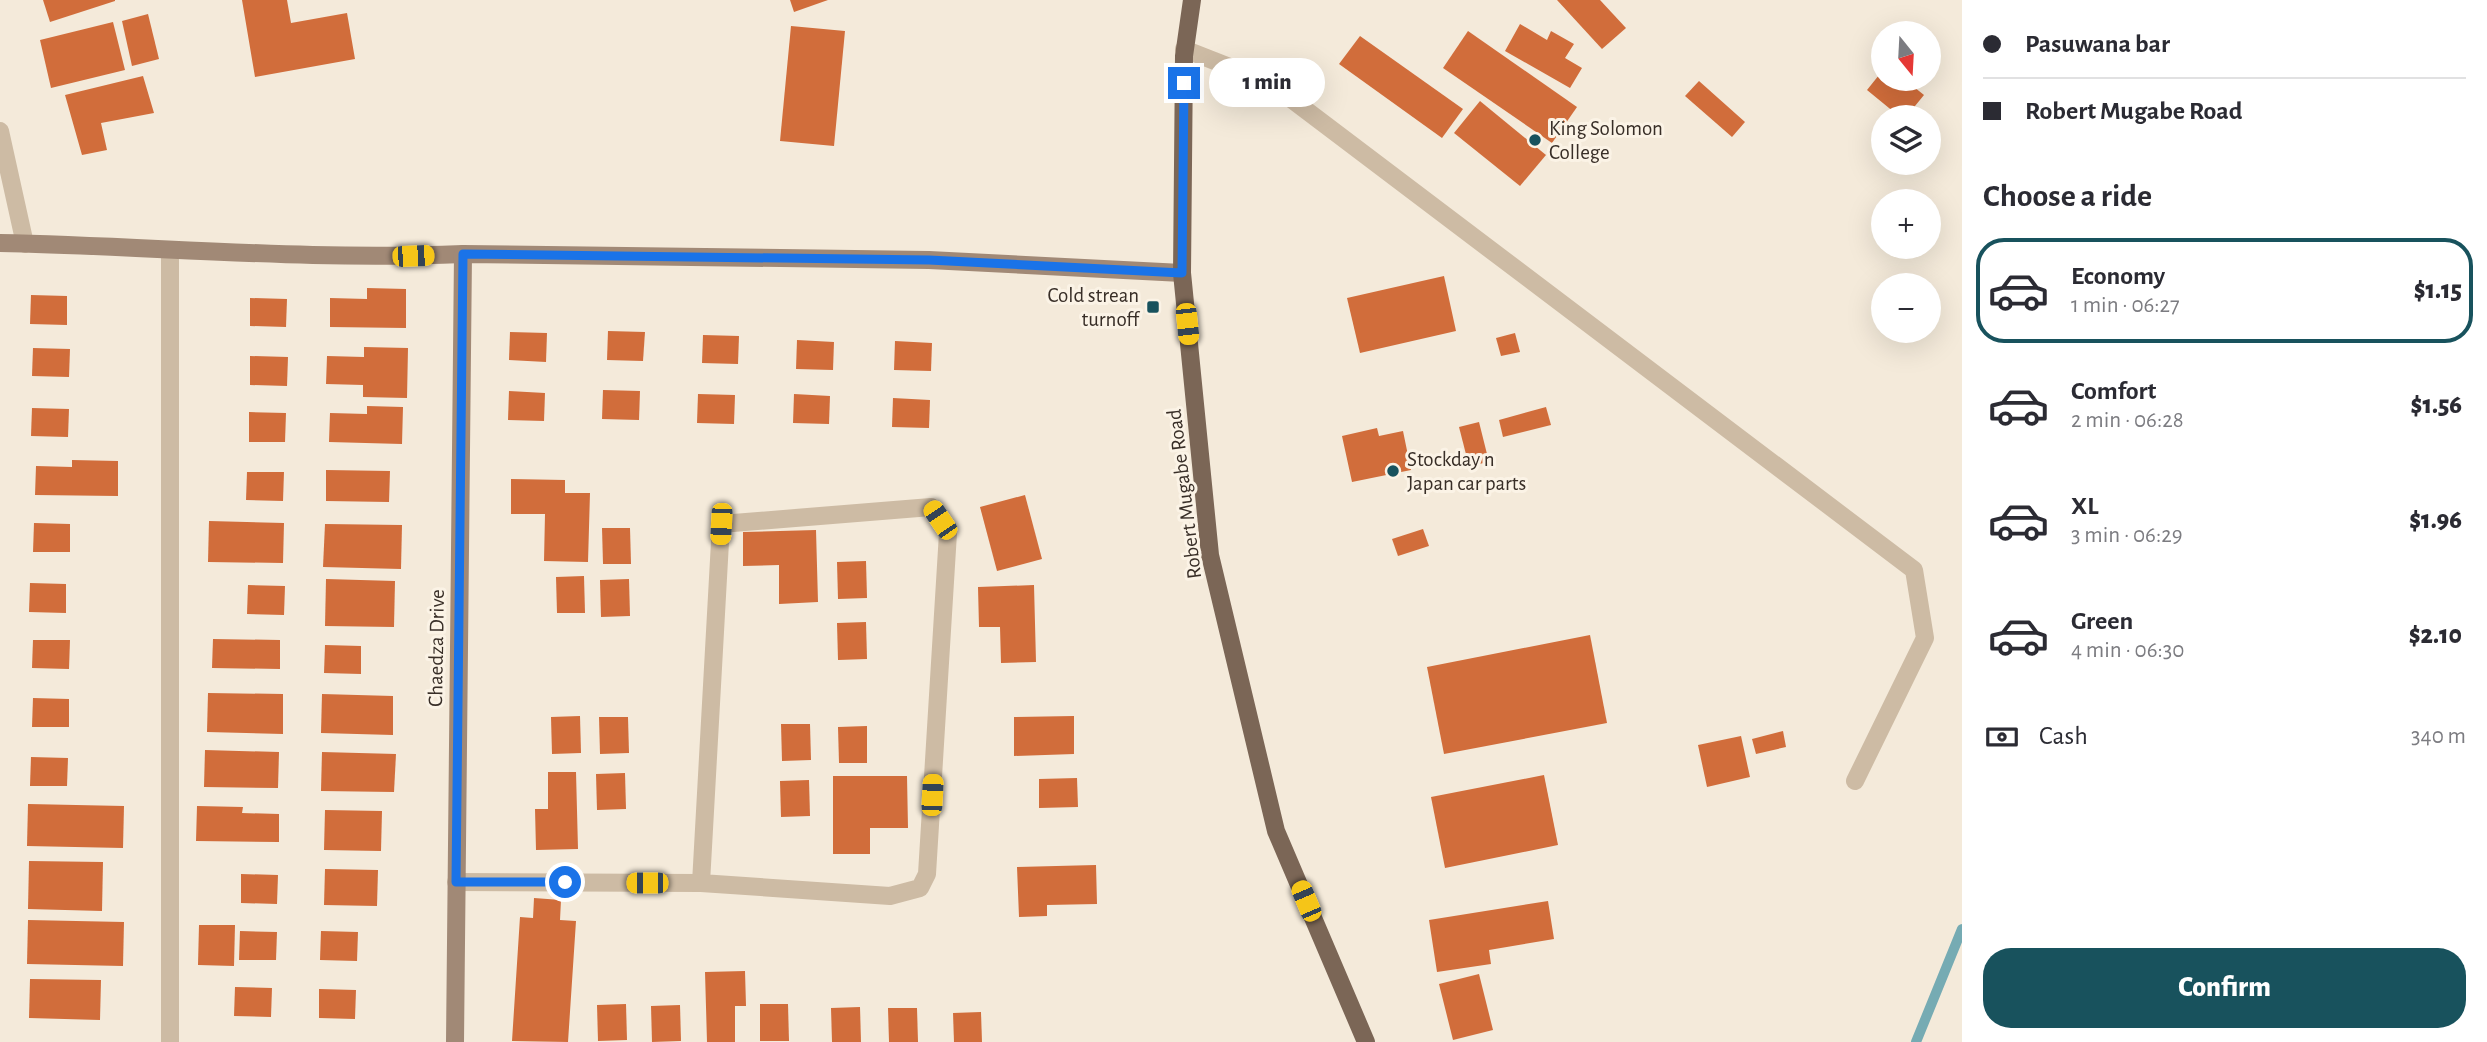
<!DOCTYPE html>
<meta charset="utf-8">
<style>
:root{--surface:#fff;--page:#f2f2f3;--text:#2b2b33;--muted:#7c7c81;--line:#e1e1e2;--accent:#18525d}
body{margin:0;font-family:"Alegreya Sans",sans-serif;background:var(--page);color:var(--text);height:100vh;display:flex;flex-direction:column;font-size:26px;white-space:nowrap}
*{box-sizing:border-box;margin:0}
p{font-size:23px;color:var(--muted)}
.icon{flex:none;width:38px;height:38px;fill:none;stroke:currentColor;stroke-width:2;stroke-linecap:round;stroke-linejoin:round}
.map{position:relative;flex:1;overflow:hidden}
.side{display:flex;flex-direction:column;background:var(--surface);width:525px}
.side>*{flex:none}
.hud{display:grid;align-content:center;height:154px;padding:0 21px;background:var(--surface)}
.needle{width:46px;rotate:162deg}
.controls{position:absolute;left:1871px;top:21px;display:grid;gap:14px}
.controls a{display:grid;place-items:center;width:70px;height:70px;border-radius:50%;background:var(--surface);box-shadow:0 7px 28px #0002;font-size:35px}
.end{position:absolute;width:32px;height:32px;margin:-16px;border:9px solid #1a73e8;background:#fff;box-shadow:0 0 0 4px #fff}
.from{border-radius:50%}
.bubble{position:absolute;height:49px;border-radius:24px;background:var(--surface);box-shadow:0 7px 28px #0002;font-size:23px;font-weight:800;line-height:49px;text-align:center}
.car{position:absolute;width:21px;height:42px;margin:-21px -10px;border-radius:9px;box-shadow:0 0 5px 2px #0007;background:linear-gradient(#f5c518 24%,#345 0 40%,#f5c518 0 76%,#345 0 86%,#f5c518 0)}
.hud b{display:flex;align-items:center;gap:24px;height:66px;font-size:26px}
.hud b+b{border-top:2px solid var(--line)}
.hud i{width:18px;height:18px;background:var(--text)}
ul{padding:0;list-style:none}
li{display:flex;align-items:center;gap:21px;height:105px;margin:0 14px 10px;padding:0 7px;border:4px solid transparent;border-radius:28px}
li div{flex:1}
li b{display:block;font-size:26px}
li em{font-style:normal;font-weight:800}
li.selected{border-color:var(--accent)}
li>.icon{width:63px;height:63px;stroke-width:1.5}
h2{padding:0 21px;font-size:32px;line-height:84px}
.pay{display:flex;align-items:center;gap:18px;height:77px;padding:0 21px;font-size:26px}
.pay p{margin-inline-start:auto}
.cta{display:flex;gap:14px;margin-top:auto;padding:14px 21px}
.cta a{flex:1;height:80px;border-radius:28px;background:var(--accent);color:#fff;font-size:28px;font-weight:800;line-height:80px;text-align:center}
main{display:flex;flex:1;min-height:0}
.map>svg:first-child{display:block}
.lines{fill:none;stroke-linecap:round;stroke-linejoin:round}
.stream{stroke:#76abb3;stroke-width:10}
.building{fill:#d16d3b}
.lane{stroke:#cdbba4;stroke-width:18}
.street{stroke:#cdbba4;stroke-width:18}
.secondary{stroke:#a18976;stroke-width:18}
.primary{stroke:#7b6656;stroke-width:18}
.route{stroke:#1a73e8;stroke-width:9}
.poi-dot{fill:#18525d;stroke:#fbf3e6;stroke-width:2.5}
.labels{text-anchor:middle;stroke-width:6;stroke-linejoin:round;paint-order:stroke}
.poi-label{font-size:21px;fill:#382e27;stroke:#fbf3e6;text-anchor:start}
.street-label{font-size:21px;fill:#382e27;stroke:#fbf3e6}
</style>
<main>
<div class="map">
<svg width="1962" height="1042" viewBox="0 0 1962 1042">
<rect width="100%" height="100%" fill="#f4eada"/>
<g class="lines">
<polyline class="stream" points="1916,1042 1962,929"/>
</g>
<g class="building">
<polygon points="43,0 115,0 115,1 50,22"/>
<polygon points="242,0 287,0 291,23 347,13 355,59 255,77"/>
<polygon points="790,0 828,0 794,12"/>
<polygon points="1557,0 1600,0 1626,28 1602,49"/>
<polygon points="148,14 159,59 132,66 122,21"/>
<polygon points="113,22 125,70 51,88 40,40"/>
<polygon points="1520,24 1547,40 1551,31 1574,44 1565,58 1582,68 1570,88 1505,51"/>
<polygon points="791,26 845,31 834,146 780,141"/>
<polygon points="1468,31 1577,107 1552,143 1443,68"/>
<polygon points="1360,36 1463,109 1442,138 1339,64"/>
<polygon points="1883,70 1883,79 1904,79 1924,95 1906,117 1900,117 1867,90"/>
<polygon points="143,76 154,113 101,123 107,150 82,155 65,95"/>
<polygon points="1699,81 1745,122 1732,137 1685,96"/>
<polygon points="1480,101 1546,155 1520,186 1454,133"/>
<polygon points="1444,276 1456,331 1360,353 1347,298"/>
<polygon points="367,288 406,289 406,328 330,327 330,298 367,299"/>
<polygon points="31,295 67,296 67,325 30,324"/>
<polygon points="250,298 287,299 286,327 250,326"/>
<polygon points="608,331 645,332 643,361 607,360"/>
<polygon points="510,332 547,333 546,362 509,360"/>
<polygon points="1515,333 1520,352 1501,356 1496,338"/>
<polygon points="703,335 739,336 738,364 702,363"/>
<polygon points="797,340 834,342 833,370 796,369"/>
<polygon points="895,341 932,343 931,371 894,370"/>
<polygon points="364,347 408,348 407,398 363,397 363,385 326,384 327,356 364,357"/>
<polygon points="33,348 70,349 69,377 32,376"/>
<polygon points="250,356 288,357 287,386 250,385"/>
<polygon points="603,390 640,391 639,420 602,419"/>
<polygon points="509,391 545,393 544,421 508,420"/>
<polygon points="698,394 735,395 734,424 697,423"/>
<polygon points="794,394 830,396 829,424 793,423"/>
<polygon points="893,398 930,400 929,428 892,427"/>
<polygon points="367,406 403,407 402,444 329,442 330,413 367,414"/>
<polygon points="1546,407 1551,425 1503,437 1499,420"/>
<polygon points="32,408 69,409 68,437 31,436"/>
<polygon points="249,412 286,413 285,442 249,442"/>
<polygon points="1479,422 1489,462 1469,466 1459,427"/>
<polygon points="1377,428 1379,436 1403,431 1411,470 1352,482 1342,436"/>
<polygon points="72,460 118,461 118,496 35,495 36,466 72,467"/>
<polygon points="326,470 390,471 389,502 326,501"/>
<polygon points="247,472 284,472 283,501 246,500"/>
<polygon points="511,479 565,480 565,493 590,493 588,562 544,561 545,514 511,514"/>
<polygon points="1025,495 1042,559 997,571 980,507"/>
<polygon points="209,521 284,523 283,563 208,562"/>
<polygon points="34,523 70,524 70,552 33,552"/>
<polygon points="325,524 402,525 401,569 323,567"/>
<polygon points="602,528 630,528 631,564 603,564"/>
<polygon points="1423,529 1429,546 1398,556 1392,539"/>
<polygon points="816,530 818,602 779,604 779,565 743,566 743,532"/>
<polygon points="866,561 867,598 838,599 837,562"/>
<polygon points="584,576 585,613 557,613 556,577"/>
<polygon points="326,579 395,581 394,627 325,626"/>
<polygon points="629,579 630,616 601,617 600,580"/>
<polygon points="30,583 66,584 66,613 29,612"/>
<polygon points="248,585 285,586 284,615 247,614"/>
<polygon points="1034,585 1036,662 1001,663 1000,627 979,627 978,587"/>
<polygon points="866,622 867,659 838,660 837,623"/>
<polygon points="1590,635 1607,723 1444,754 1427,667"/>
<polygon points="213,639 280,640 280,669 212,668"/>
<polygon points="33,640 70,640 69,669 32,668"/>
<polygon points="325,645 361,646 361,674 324,673"/>
<polygon points="208,693 283,694 283,734 207,732"/>
<polygon points="322,694 393,696 393,735 321,733"/>
<polygon points="33,698 69,699 69,727 32,727"/>
<polygon points="580,716 581,753 552,754 551,717"/>
<polygon points="1074,716 1074,754 1014,756 1014,717"/>
<polygon points="599,717 628,717 629,753 600,754"/>
<polygon points="781,724 810,724 811,760 782,761"/>
<polygon points="867,726 867,763 839,763 838,727"/>
<polygon points="1783,731 1786,747 1756,754 1752,739"/>
<polygon points="1741,736 1750,777 1707,787 1698,745"/>
<polygon points="205,750 279,752 278,788 204,787"/>
<polygon points="322,752 396,754 394,792 321,791"/>
<polygon points="31,757 68,758 67,786 30,786"/>
<polygon points="548,772 576,772 578,849 536,850 535,809 548,809"/>
<polygon points="625,773 626,809 597,810 596,774"/>
<polygon points="1544,775 1558,845 1445,868 1431,797"/>
<polygon points="833,776 907,776 908,828 870,828 870,854 833,854"/>
<polygon points="1077,778 1078,807 1039,808 1039,779"/>
<polygon points="809,780 810,816 781,817 780,781"/>
<polygon points="28,804 124,806 123,848 27,846"/>
<polygon points="197,806 243,807 242,813 279,814 279,842 196,841"/>
<polygon points="325,810 382,811 381,851 324,850"/>
<polygon points="29,861 103,862 102,911 28,909"/>
<polygon points="1096,865 1097,904 1047,905 1047,916 1019,917 1017,867"/>
<polygon points="325,869 378,870 377,906 324,905"/>
<polygon points="241,874 278,875 277,904 241,903"/>
<polygon points="534,898 561,900 560,920 576,921 568,1042 512,1041 520,917 533,918"/>
<polygon points="1548,901 1554,939 1489,950 1491,964 1437,972 1429,920"/>
<polygon points="28,920 124,922 123,966 27,964"/>
<polygon points="199,925 235,925 234,966 198,965"/>
<polygon points="240,931 277,932 276,960 239,960"/>
<polygon points="321,931 358,932 357,961 320,960"/>
<polygon points="745,971 746,1006 735,1006 735,1042 707,1042 705,972"/>
<polygon points="1479,974 1493,1030 1453,1040 1439,984"/>
<polygon points="30,979 101,980 100,1020 29,1018"/>
<polygon points="235,987 272,988 271,1017 234,1016"/>
<polygon points="319,989 356,990 355,1019 319,1018"/>
<polygon points="626,1004 627,1040 598,1041 597,1005"/>
<polygon points="760,1004 788,1004 789,1041 760,1041"/>
<polygon points="680,1005 681,1041 652,1042 651,1006"/>
<polygon points="860,1007 861,1042 832,1042 831,1008"/>
<polygon points="888,1008 917,1008 918,1042 889,1042"/>
<polygon points="981,1012 982,1042 954,1042 953,1013"/>
</g>
<g class="lines">
<polyline class="lane" points="1184,49 1270,83 1914,570 1925,638 1855,781"/>
<g class="street">
<polyline points="0,131 25,244"/>
<polyline points="170,251 170,1042"/>
<polyline points="456,882 701,883 890,896 920,888 927,874 948,533 931,507 721,524 701,883"/>
</g>
<g class="secondary">
<path d="M0,243c154,3 308,18 463,11l466,6 253,13"/>
<polyline points="455,1042 463,254"/>
</g>
<polyline class="primary" points="1192,0 1184,56 1182,273 1210,555 1276,831 1366,1042"/>
</g>
<g class="lines">
<polyline class="route" points="565,882 456,882 463,254 929,260 1182,273 1184,83"/>
</g>
<g class="poi-dot">
<circle cx="1535" cy="140" r="7"/>
<rect x="1146" y="300" width="14" height="14" rx="3.5"/>
<circle cx="1393" cy="471" r="7"/>
</g>
<g class="labels">
<g class="poi-label">
<text x="1549" y="135">King Solomon<tspan x="1549" dy="24">College</tspan></text>
<text x="1139" y="302" text-anchor="end">Cold strean<tspan x="1139" dy="24">turnoff</tspan></text>
<text x="1407" y="466">Stockday n<tspan x="1407" dy="24">Japan car parts</tspan></text>
</g>
<g class="street-label">
<text transform="translate(1184 494) rotate(-97)" y="7">Robert Mugabe Road</text>
<text transform="translate(436 648) rotate(-89)" y="7">Chaedza Drive</text>
</g>
</g>
</svg>
<div class="controls">
<a><svg class="needle" viewBox="-14 -14 28 28"><path d="M0-13l5 13h-10z" fill="#e53935"/><path d="M0 13l5-13h-10z" fill="#7c7c81"/></svg></a>
<a><svg class="icon" aria-label="layers" viewBox="0 0 24 24"><path d="M12 4l9 5-9 5-9-5zM3 14l9 5 9-5"/></svg></a>
<a>+</a>
<a>−</a>
</div>
<i class="end from" style="left:565px;top:882px"></i>
<i class="end" style="left:1184px;top:83px"></i>
<div class="bubble" style="left:1209px;top:58px;width:116px">1 min</div>
<i class="car" style="left:413px;top:256px;rotate:88deg"></i>
<i class="car" style="left:1187px;top:324px;rotate:174deg"></i>
<i class="car" style="left:940px;top:520px;rotate:326deg"></i>
<i class="car" style="left:721px;top:524px;rotate:183deg"></i>
<i class="car" style="left:932px;top:795px;rotate:3deg"></i>
<i class="car" style="left:647px;top:883px;rotate:270deg"></i>
<i class="car" style="left:1306px;top:901px;rotate:337deg"></i>
</div>
<section class="side">
<div class="hud">
<b><i class="from"></i>Pasuwana bar</b>
<b><i></i>Robert Mugabe Road</b>
</div>
<h2>Choose a ride</h2>
<ul>
<li class="selected"><svg class="icon" aria-label="car" viewBox="0 0 24 24"><path d="M5 17H2v-5l4-1 3-4h7l3 4 3 1v5h-3M9 17h6M6 11h13"/><circle cx="7" cy="17" r="2"/><circle cx="17" cy="17" r="2"/></svg><div><b>Economy</b><p>1 min · 06:27</p></div><em>$1.15</em></li>
<li><svg class="icon" aria-label="car" viewBox="0 0 24 24"><path d="M5 17H2v-5l4-1 3-4h7l3 4 3 1v5h-3M9 17h6M6 11h13"/><circle cx="7" cy="17" r="2"/><circle cx="17" cy="17" r="2"/></svg><div><b>Comfort</b><p>2 min · 06:28</p></div><em>$1.56</em></li>
<li><svg class="icon" aria-label="car" viewBox="0 0 24 24"><path d="M5 17H2v-5l4-1 3-4h7l3 4 3 1v5h-3M9 17h6M6 11h13"/><circle cx="7" cy="17" r="2"/><circle cx="17" cy="17" r="2"/></svg><div><b>XL</b><p>3 min · 06:29</p></div><em>$1.96</em></li>
<li><svg class="icon" aria-label="car" viewBox="0 0 24 24"><path d="M5 17H2v-5l4-1 3-4h7l3 4 3 1v5h-3M9 17h6M6 11h13"/><circle cx="7" cy="17" r="2"/><circle cx="17" cy="17" r="2"/></svg><div><b>Green</b><p>4 min · 06:30</p></div><em>$2.10</em></li>
</ul>
<div class="pay"><svg class="icon" aria-label="cash" viewBox="0 0 24 24"><path d="M3 7h18v10H3z"/><circle cx="12" cy="12" r="2"/></svg>Cash<p>340 m</p></div>
<div class="cta"><a>Confirm</a></div>
</section>
</main>
